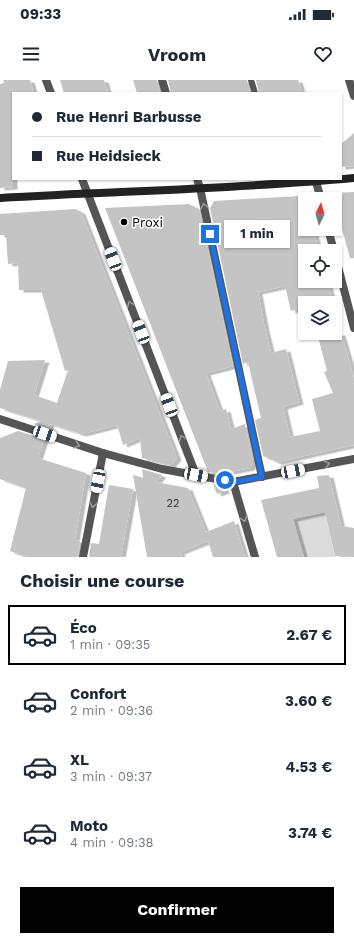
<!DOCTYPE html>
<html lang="fr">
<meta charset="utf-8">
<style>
:root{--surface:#fff;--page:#f2f2f3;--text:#1f2937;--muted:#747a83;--line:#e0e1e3;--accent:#000}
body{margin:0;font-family:"Work Sans",sans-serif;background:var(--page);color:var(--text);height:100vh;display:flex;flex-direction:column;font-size:15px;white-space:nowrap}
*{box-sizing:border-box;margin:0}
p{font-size:13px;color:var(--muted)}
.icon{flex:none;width:22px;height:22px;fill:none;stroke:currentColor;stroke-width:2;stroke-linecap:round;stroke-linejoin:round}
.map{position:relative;height:477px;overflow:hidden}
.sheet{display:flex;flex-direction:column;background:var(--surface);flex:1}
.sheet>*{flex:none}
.banner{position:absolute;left:12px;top:12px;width:330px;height:88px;border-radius:0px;box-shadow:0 1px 3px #0004;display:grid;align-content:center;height:88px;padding:0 20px;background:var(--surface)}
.needle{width:26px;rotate:5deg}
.tools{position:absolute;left:298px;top:112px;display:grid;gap:8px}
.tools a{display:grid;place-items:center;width:44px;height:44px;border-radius:0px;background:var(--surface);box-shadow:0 1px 3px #0004;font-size:20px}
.end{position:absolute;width:18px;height:18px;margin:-9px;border:5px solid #1a73e8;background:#fff;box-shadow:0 0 0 2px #fff}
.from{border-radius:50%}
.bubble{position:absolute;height:28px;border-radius:0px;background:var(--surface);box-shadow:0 1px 3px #0004;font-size:13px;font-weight:700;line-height:28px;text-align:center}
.car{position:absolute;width:12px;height:24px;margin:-12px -6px;border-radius:5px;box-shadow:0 0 3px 1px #0007;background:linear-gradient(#fff 24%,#345 0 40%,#fff 0 76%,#345 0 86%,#fff 0)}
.banner b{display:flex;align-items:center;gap:14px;height:38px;font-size:15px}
.banner b+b{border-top:1px solid var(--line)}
.banner i{width:10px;height:10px;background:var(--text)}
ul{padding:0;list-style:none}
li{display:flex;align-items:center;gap:12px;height:60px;margin:0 8px 6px;padding:0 12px;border:2px solid transparent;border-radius:0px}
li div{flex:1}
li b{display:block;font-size:15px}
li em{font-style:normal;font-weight:700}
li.selected{border-color:var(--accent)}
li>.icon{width:36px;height:36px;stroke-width:1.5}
h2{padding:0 20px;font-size:18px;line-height:48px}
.primary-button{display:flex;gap:8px;margin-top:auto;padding:8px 20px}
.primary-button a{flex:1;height:46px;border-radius:0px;background:var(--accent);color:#fff;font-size:16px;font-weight:700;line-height:46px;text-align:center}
.status{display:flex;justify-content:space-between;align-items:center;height:28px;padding:0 20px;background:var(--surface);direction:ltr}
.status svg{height:11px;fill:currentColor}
header{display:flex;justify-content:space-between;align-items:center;height:52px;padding:0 20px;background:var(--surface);font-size:18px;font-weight:700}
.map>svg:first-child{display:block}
.green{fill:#dcdcdc}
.building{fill:#c4c4c4;filter:url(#shadow)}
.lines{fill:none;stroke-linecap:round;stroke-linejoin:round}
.service{stroke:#555;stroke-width:6}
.minor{stroke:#555;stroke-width:8}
.secondary{stroke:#222;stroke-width:8}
.oneway{stroke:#999}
.route{stroke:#1a73e8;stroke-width:5}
.poi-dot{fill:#000;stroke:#fff;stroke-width:1.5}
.labels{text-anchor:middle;stroke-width:3;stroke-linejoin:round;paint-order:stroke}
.number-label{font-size:11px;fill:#313131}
.poi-label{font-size:13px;fill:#000;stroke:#fff;text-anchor:start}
</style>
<div class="status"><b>09:33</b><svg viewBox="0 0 49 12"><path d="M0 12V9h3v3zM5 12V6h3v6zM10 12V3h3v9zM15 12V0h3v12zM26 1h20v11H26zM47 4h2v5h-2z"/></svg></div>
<header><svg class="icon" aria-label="menu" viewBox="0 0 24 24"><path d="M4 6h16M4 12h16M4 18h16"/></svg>Vroom<svg class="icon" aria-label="heart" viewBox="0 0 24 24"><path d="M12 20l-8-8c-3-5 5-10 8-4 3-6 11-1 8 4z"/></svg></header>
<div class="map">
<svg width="354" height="477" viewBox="0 0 354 477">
<defs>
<filter id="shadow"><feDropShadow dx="4.5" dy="2.5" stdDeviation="0" flood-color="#0004"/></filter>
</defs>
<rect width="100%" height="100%" fill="#fff"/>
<polygon class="green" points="325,432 335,477 304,477 290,446 292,434 309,436"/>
<g class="building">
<polygon points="3,0 30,0 34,13 13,13 13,107 0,108 0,4 4,3"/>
<polygon points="60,0 104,0 108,13 64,13"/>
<polygon points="133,0 157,0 160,13 137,13"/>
<polygon points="168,0 247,0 250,13 171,13"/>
<polygon points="256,0 298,0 302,13 259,13"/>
<polygon points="354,53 354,86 341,87 341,64"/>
<polygon points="354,112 354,178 350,178 335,123 335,119 334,119 332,113"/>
<polygon points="300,116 305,119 305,149 313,149 319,171 305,171 305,201 327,201 333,223 305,223 305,227 291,231 285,206 258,212 265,249 271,273 286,269 299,322 283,327 290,357 320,351 312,319 333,313 324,292 327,291 317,253 341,253 354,298 354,365 277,382 263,376 255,340 261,338 248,282 243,284 210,128 214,121"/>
<polygon points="189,124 199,129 233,286 206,293 220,331 226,329 231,349 245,344 253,382 250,388 230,392 219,390 220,394 208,392 105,128"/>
<polygon points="76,129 81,132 177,378 171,385 142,378 140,358 123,365 117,345 82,354 50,344 48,349 34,344 41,341 0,328 0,310 8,281 45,280 34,315 57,323 68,290 65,291 41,210 19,210 18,183 8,184 6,155 0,155 0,134"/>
<polygon points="18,351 44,359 38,378 86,393 75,460 80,461 78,477 27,477 10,471 26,408 0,399 0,358"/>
<polygon points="142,389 162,395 156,402 188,408 207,455 206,452 234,441 245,477 213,477 208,461 180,472 182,477 147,477 133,395 143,398"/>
<polygon points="329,395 341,446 354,448 354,477 335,476 325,432 293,439 304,477 277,477 261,420 319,408 317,396"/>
<polygon points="213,404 224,406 225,411 217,414"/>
<polygon points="109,405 133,409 121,477 89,477 91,463 99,464"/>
</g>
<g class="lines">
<polyline class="service" points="251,0 255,13"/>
<g class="minor">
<polyline points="46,0 51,13"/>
<polyline points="162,0 166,13"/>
<polyline points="349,0 354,16"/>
<polyline points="82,99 196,395"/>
<polyline points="197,99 200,108 262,397"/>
<polyline points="316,102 321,119"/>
<polyline points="328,149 334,171"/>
<polyline points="335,175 354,248"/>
<polyline points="0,339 103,373 162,389 233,402 354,379"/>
<polyline points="233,402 255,477"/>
<polyline points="83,477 103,373"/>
</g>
<path class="secondary" d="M0,118c118,-7 236,-9 354,-20"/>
</g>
<defs><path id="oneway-chevron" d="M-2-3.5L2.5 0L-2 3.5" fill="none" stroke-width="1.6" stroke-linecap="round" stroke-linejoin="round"/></defs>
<g class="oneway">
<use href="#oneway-chevron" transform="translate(204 126) rotate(-102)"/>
<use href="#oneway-chevron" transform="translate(130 224) rotate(-111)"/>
<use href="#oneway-chevron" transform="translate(182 358) rotate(-111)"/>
<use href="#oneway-chevron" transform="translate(77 365) rotate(18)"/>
<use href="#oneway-chevron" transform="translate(327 384) rotate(-12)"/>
<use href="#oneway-chevron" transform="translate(93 425) rotate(101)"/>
<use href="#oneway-chevron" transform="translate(244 439) rotate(74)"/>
</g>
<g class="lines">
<polyline class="route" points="210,154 262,397 234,402 225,400"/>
</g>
<circle class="poi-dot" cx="124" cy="142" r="4"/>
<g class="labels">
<g class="number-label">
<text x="173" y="427">22</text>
</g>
<g class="poi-label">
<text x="132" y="147">Proxi</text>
</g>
</g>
</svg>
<div class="tools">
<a><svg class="needle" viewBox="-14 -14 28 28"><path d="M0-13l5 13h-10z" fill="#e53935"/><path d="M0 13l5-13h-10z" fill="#747a83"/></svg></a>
<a><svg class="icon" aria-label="locate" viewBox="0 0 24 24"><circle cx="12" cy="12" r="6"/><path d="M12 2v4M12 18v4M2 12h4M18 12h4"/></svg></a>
<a><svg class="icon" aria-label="layers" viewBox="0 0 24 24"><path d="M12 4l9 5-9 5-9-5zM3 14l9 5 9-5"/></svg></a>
</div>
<i class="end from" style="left:225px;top:400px"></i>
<i class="end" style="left:210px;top:154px"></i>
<div class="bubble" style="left:224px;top:140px;width:66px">1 min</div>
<i class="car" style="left:113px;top:179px;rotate:339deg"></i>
<i class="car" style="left:141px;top:252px;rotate:339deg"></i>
<i class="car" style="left:169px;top:325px;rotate:339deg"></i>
<i class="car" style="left:45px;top:354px;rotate:109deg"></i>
<i class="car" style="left:293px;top:391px;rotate:79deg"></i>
<i class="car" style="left:196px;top:395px;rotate:101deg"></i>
<i class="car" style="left:98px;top:401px;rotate:191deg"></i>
<div class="banner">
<b><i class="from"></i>Rue Henri Barbusse</b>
<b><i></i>Rue Heidsieck</b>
</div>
</div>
<section class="sheet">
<h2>Choisir une course</h2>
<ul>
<li class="selected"><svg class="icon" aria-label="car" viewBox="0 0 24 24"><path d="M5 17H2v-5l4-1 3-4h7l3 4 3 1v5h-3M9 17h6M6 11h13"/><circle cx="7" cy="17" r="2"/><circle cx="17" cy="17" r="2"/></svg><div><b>Éco</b><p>1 min · 09:35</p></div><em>2.67 €</em></li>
<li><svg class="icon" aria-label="car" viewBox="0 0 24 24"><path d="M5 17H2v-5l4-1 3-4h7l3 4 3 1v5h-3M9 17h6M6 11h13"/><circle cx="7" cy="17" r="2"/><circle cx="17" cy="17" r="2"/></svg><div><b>Confort</b><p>2 min · 09:36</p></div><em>3.60 €</em></li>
<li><svg class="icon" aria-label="car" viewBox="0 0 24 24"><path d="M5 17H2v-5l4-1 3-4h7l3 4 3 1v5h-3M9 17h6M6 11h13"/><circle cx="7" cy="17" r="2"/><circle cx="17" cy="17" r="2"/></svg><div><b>XL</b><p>3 min · 09:37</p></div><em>4.53 €</em></li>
<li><svg class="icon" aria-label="car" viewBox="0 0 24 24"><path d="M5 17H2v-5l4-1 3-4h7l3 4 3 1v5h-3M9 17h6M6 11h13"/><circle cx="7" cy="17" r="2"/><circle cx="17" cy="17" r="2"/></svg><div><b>Moto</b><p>4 min · 09:38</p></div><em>3.74 €</em></li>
</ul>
<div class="primary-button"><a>Confirmer</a></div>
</section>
